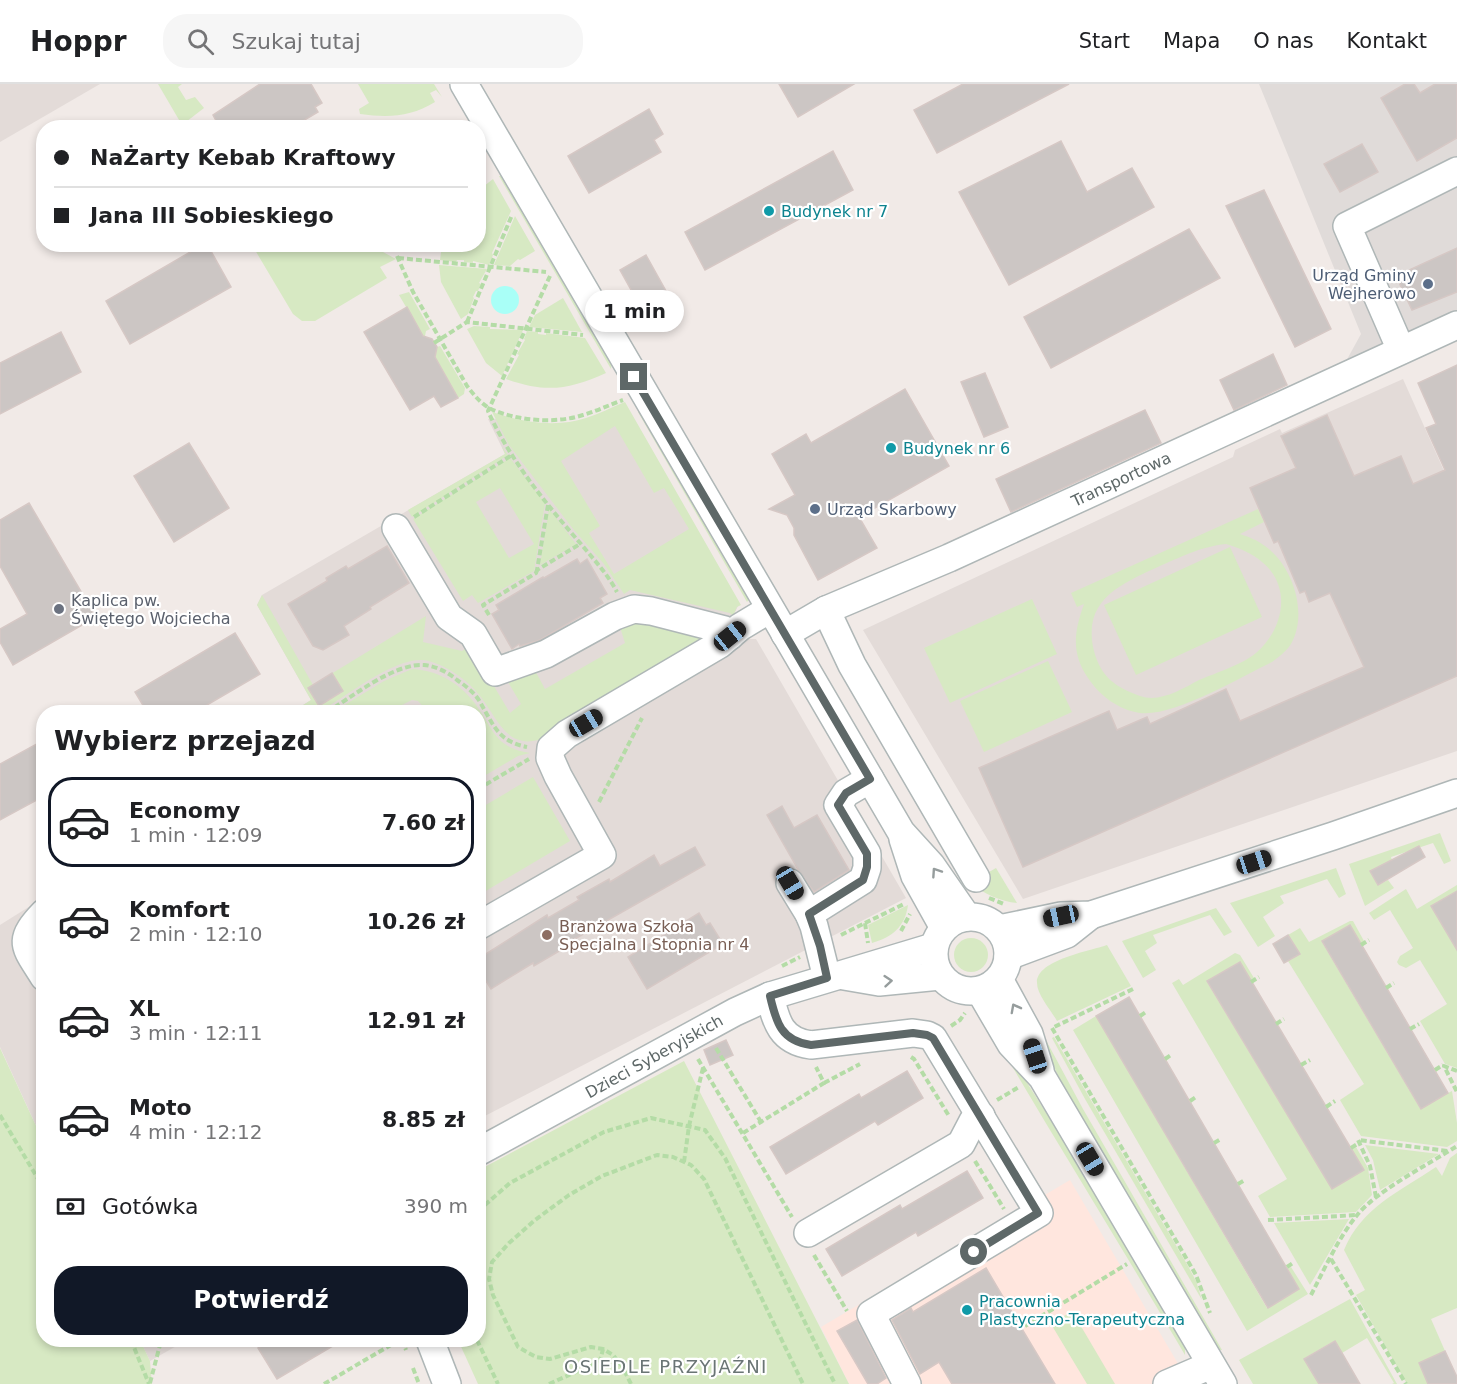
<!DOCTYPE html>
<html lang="pl">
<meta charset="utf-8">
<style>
:root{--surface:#fff;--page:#f6f6f6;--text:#202124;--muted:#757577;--line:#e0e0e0;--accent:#111827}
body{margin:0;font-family:"DejaVu Sans",sans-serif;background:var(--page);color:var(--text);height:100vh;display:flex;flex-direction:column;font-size:22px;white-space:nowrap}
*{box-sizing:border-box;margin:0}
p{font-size:20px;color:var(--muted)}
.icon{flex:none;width:33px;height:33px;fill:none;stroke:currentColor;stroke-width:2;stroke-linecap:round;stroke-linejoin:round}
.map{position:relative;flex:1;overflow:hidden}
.sheet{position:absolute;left:36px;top:621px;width:450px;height:642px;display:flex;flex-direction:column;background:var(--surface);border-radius:24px;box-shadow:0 3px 9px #0003}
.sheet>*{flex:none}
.hud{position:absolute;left:36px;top:36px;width:450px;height:132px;border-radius:24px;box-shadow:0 3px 9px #0003;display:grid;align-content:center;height:132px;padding:0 18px;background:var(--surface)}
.end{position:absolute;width:27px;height:27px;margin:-14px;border:8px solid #5e6868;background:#fff;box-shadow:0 0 0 3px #fff}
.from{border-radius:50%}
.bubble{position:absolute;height:42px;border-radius:21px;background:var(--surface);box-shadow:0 3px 9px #0003;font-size:20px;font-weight:800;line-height:42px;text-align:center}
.car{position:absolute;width:18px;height:36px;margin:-18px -9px;border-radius:8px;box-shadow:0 0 4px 2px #0007;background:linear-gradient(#222 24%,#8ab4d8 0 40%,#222 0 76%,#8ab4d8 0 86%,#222 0)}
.hud b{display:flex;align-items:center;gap:21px;height:57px;font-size:22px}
.hud b+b{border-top:2px solid var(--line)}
.hud i{width:15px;height:15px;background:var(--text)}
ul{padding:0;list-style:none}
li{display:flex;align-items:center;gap:18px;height:90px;margin:0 12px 9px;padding:0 6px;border:3px solid transparent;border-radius:24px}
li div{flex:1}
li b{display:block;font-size:22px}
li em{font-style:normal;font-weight:800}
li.active{border-color:var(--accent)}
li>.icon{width:54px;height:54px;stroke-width:1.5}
h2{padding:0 18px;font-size:27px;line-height:72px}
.pay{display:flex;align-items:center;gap:15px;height:66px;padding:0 18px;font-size:22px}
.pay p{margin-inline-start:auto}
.button{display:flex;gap:12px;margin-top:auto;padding:12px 18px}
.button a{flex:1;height:69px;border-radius:24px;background:var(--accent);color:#fff;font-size:24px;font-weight:800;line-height:69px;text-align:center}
header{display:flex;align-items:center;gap:36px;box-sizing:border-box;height:84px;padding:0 30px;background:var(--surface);border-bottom:2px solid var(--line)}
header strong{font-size:28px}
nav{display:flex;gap:33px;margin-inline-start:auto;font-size:21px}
.search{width:420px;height:54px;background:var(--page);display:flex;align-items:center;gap:15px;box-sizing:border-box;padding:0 21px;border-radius:24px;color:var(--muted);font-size:22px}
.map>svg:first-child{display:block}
.commercial{fill:#ffe6de}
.industrial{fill:#e0dbd9}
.education{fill:#e3dbd8}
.green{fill:#d7e9c3;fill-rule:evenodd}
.water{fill:#a9fff7}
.building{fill:#ccc6c4;stroke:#d6c8c5;stroke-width:1.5}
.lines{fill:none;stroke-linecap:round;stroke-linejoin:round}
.minor-casing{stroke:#afb7b7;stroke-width:30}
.path{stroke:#b4dca6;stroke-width:4;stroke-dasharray:6 3;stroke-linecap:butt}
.minor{stroke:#fff;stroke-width:27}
.oneway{stroke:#969d9d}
.route{stroke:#5e6868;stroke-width:8}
.culture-dot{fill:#0f9aa8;stroke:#fff;stroke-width:2}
.service-dot{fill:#5c6f8a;stroke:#fff;stroke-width:2}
.worship-dot{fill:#6b7280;stroke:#fff;stroke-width:2}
.education-dot{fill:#8d6e63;stroke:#fff;stroke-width:2}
.labels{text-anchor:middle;stroke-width:4.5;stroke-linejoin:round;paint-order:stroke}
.culture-label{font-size:16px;fill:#0d838f;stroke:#fff;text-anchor:start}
.service-label{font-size:16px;fill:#4e5e75;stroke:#fff;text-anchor:end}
.street-label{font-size:16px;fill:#5e6868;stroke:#fff}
.worship-label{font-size:16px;fill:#5b616d;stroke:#fff;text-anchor:start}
.education-label{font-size:16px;fill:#785e54;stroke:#fff;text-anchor:start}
.neighbourhood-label{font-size:18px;letter-spacing:1.5px;fill:#6a7575;stroke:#fff}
</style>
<header>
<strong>Hoppr</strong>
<div class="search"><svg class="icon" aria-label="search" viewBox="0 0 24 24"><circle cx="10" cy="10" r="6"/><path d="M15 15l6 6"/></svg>Szukaj tutaj</div>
<nav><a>Start</a><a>Mapa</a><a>O nas</a><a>Kontakt</a></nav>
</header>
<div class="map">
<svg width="1457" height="1300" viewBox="0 0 1457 1300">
<rect width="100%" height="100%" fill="#f1eae7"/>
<polygon class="commercial" points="1070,1096 1190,1300 849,1300 821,1243"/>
<polygon class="industrial" points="1259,0 1457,0 1457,228 1345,279 1361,250"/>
<g class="education">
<polygon points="0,0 100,0 0,58"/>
<polygon points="1403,295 1457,416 1457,667 1023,815 863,546 1233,373 1235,366 1280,345 1282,349"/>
<polygon points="623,323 738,522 733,532 747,555 756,555 906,814 479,1035 478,628 292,628 311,616 257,521 262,511 505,370 488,335 491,334 522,341 560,343"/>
<polygon points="43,814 43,1057 0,963 0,841"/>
<polygon points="140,1256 187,1256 150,1277"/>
</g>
<g class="green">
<polygon points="158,0 182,0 178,3 186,16 195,13 204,24 182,41"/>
<path d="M358,0h76l8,13 -6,-7 -6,3 5,9c-24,15 -47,16 -75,12l-1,-5 10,-6z"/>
<polygon points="499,92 502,92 612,274 611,285"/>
<polygon points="493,95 511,127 492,169 493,171 489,181 473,177 473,179 464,178 464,176 457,176 456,178 440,176 442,161 478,160 479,106"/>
<polygon points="515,132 535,167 520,176 518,175 510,182 494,181"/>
<polygon points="252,161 370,161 396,175 380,183 387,194 315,237 302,237 293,230"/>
<polygon points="439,181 487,185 479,199 481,200 478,207 476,207 473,213 474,214 468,230 461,235 441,198"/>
<polygon points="409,208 430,245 426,247 425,252 423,252 399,211"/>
<polygon points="563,214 582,248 529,243 535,231"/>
<polygon points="474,242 490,243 490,245 523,246 502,292 486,279 467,245"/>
<path d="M527,247l11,1v2l8,1v-2l39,5 21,35c-38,17 -60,20 -100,6l13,-24 -2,-1 8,-14 -1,-1z"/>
<polygon points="440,262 465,304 464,310 458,314 435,273 437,263"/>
<path d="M625,318l116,203 -4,2 -4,9 -3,-3 -100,-23 -6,4 -20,-30 -31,-35 -64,-84 -17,-33c29,10 64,16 94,6 13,-4 26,-11 39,-16zM615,342l39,67 10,-5 25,41 -75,45 -25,-41 11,-7 -39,-65z"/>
<polygon points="642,325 750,514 747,518 638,328"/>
<polygon points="502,363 508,371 412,433 408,426 505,370"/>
<path d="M510,374l35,45 -11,68 -56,32 -6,-8 -9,6 -50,-82zM500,404l34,56 -25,14 -33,-56z"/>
<polygon points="549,425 576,460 540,481"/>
<path d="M1258,425l6,13 -24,12c9,3 17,6 25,12 27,19 43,65 27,96 -4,8 -12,14 -20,20 -31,15 -98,55 -132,51 -21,-3 -40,-17 -52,-35 -17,-25 -14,-46 -4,-74l-7,3 -6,-14zM1226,460c13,4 26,9 36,18 31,25 21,68 -6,91 -13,11 -40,20 -57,27 -17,9 -39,23 -59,16 -25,-9 -39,-19 -46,-45 -13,-53 30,-68 68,-86 24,-10 38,-18 64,-21z"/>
<polygon points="1230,463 1262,533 1136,591 1104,521"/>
<path d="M262,511l51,90 113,-69 -3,26 39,9 8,-5 40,67 11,-9 -16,-27 26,-14 14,26 80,-46 -6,-19 21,-3 73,15 -163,100c-46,20 -51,-20 -75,-46 -12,-13 -29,-24 -46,-29 -28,-7 -71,27 -94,41 -5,3 -11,8 -16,10 -7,3 -19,0 -27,0l19,-12 -54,-95z"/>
<polygon points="1032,515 1057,570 950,619 924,564"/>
<polygon points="1048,577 1072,628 984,668 960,617"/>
<path d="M412,585c24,1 46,13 61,32 20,25 20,47 57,52l-12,3 -39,23 -1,-67h-50l-10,-11 -6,-1 -24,12h-55l51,-31z"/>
<polygon points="533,693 570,757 479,811 479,725"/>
<polygon points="1440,749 1451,777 1444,780 1433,759 1391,773 1392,776 1370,787 1378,801 1388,796 1394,804 1365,822 1349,780"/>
<path d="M996,784l21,35c-16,-1 -34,-10 -47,-20z"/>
<polygon points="1336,784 1346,810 1339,814 1327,795 1280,812 1284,819 1263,833 1275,852 1258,863 1230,819"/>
<polygon points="1457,801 1457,807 1432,822 1457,866 1457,984 1445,980 1420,937 1447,920 1420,876 1406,884 1399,881 1397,878 1400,872 1413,864 1390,826 1374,836 1369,829 1406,805 1417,825"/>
<path d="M908,821c-3,22 -16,32 -36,38l-4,-18z"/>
<polygon points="1216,824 1232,848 1224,852 1210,831 1153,851 1157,859 1145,867 1156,886 1143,894 1122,857"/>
<polygon points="1350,837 1353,837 1364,857 1361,860 1349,841 1322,858 1420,1024 1452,1007 1457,1039 1457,1057 1447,1063 1361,1052 1340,1016 1364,1000 1288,877 1300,870 1288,851 1300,844 1309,858"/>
<circle cx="971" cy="871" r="17"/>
<path d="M1107,861l24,41 -74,35c-6,-11 -20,-26 -20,-38 -1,-23 53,-32 70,-38z"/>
<polygon points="1235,869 1240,871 1254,894 1250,896 1239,878 1207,898 1332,1105 1364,1086 1352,1066 1356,1063 1368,1084 1372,1111 1356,1128 1270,1133 1258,1112 1287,1095 1172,899 1179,895 1183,901"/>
<polygon points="1033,932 1083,1025 1222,1266 1218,1266 1065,1005 1029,934"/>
<polygon points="1096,932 1267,1224 1299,1205 1288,1185 1291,1183 1308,1210 1247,1247 1073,946"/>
<path d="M997,953c67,100 127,205 188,309v9c-62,-106 -127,-210 -189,-316z"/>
<polygon points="1054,953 1188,1182 1196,1197 1202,1216 1085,1015 1052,954"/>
<polygon points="0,964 43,1057 44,1256 140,1256 150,1277 152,1300 0,1300"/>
<polygon points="684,977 849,1300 478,1300 458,1256 478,1256 479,1086"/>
<polygon points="1365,1061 1439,1070 1380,1106 1373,1076"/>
<path d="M1457,1069v155l-26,11 14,32 -26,13 9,20h-21l-51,-89 9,-5 -21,-40c18,-43 55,-58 92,-83l6,9 8,-18z"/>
<polygon points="1349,1135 1310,1201 1274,1139"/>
<polygon points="1350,1215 1397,1300 1392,1300 1394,1299 1367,1254 1342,1269 1334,1257 1305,1274 1319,1300 1253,1300 1239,1276"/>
<polygon points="1072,1227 1115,1300 1087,1300 1051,1240"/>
</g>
<circle class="water" cx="505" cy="216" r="14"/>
<g class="building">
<polygon points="260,0 311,0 322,19 315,23 318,28 291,44 220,44 213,31"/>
<polygon points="779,0 854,0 798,33"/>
<polygon points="963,0 1069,0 937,69 914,26"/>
<polygon points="1405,0 1414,0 1420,9 1435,0 1457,0 1457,54 1417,77 1381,14"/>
<polygon points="649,25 663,50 654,56 661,68 589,109 568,72"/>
<polygon points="1061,57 1087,108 1132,84 1154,123 1009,201 959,108"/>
<polygon points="1362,60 1378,88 1340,108 1324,80"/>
<polygon points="833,67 853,106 705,186 685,148"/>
<polygon points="1264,106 1331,245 1295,263 1226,122"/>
<polygon points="1189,145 1220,194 1051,284 1024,233"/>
<polygon points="204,160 207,160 231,203 130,260 106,217"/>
<polygon points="1457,164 1457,208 1412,226 1396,192"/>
<polygon points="646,171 671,216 645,231 620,186"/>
<polygon points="407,223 423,252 432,255 437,263 435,273 458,314 441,323 434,312 410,326 364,248"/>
<polygon points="61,248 81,288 0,330 0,279"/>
<polygon points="1273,270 1287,301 1234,326 1220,296"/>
<polygon points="1457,281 1457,592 1023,783 979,684 1109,627 1117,646 1147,633 1150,640 1226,605 1240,637 1364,583 1330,509 1309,518 1305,507 1300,509 1278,457 1274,459 1250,404 1296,384 1281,352 1327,331 1354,392 1401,372 1413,400 1445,386 1426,344 1436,340 1418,299"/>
<polygon points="985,289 1008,343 984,353 961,298"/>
<polygon points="905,305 949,382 859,433 877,464 818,496 794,451 794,444 787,431 769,425 795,411 772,370 806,350 811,359"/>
<polygon points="1145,326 1161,359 1011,428 996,395"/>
<polygon points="189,359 229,424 174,458 134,392"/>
<polygon points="29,419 96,533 13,581 0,558 0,545 27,530 0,482 0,436"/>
<polygon points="387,462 409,499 370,523 371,525 344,542 349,551 323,566 313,562 288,520 327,497 326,494 346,482 348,485"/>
<polygon points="577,475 580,480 587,475 607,510 600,514 603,519 540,556 520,562 519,560 512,565 492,530 499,526 496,521 543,493 544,494"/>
<polygon points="235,549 260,590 195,628 147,628 135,608"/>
<polygon points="332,589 343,607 319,622 308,604"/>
<polygon points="44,656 44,712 0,736 0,680"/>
<polygon points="782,722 794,744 817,731 849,786 814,808 799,787 767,731"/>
<polygon points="1419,762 1425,773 1378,801 1370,787"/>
<polygon points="695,763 705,781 564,861 566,863 534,882 533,879 491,905 478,884 478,875 547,831 548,834 579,816 577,813 609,795 610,798 654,771 660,782"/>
<polygon points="1457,807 1457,866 1431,822"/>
<polygon points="699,829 706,841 710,839 723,860 647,905 628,873"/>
<polygon points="1350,841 1448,1009 1421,1025 1322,857"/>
<polygon points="1288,851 1300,870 1284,879 1273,860"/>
<polygon points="1240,878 1364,1086 1332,1105 1207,897"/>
<polygon points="1129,913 1299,1205 1268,1224 1096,932"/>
<polygon points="726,956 733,971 710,981 704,966"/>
<polygon points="907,987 923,1014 878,1041 875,1037 786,1090 770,1063 859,1010 861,1014"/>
<polygon points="967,1087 983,1114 918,1152 916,1148 842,1192 826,1165 900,1121 902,1125"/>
<polygon points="986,1184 1022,1245 1055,1300 952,1300 939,1278 920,1290 892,1236 911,1224 913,1228"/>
<polygon points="857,1236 886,1294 877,1300 868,1300 837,1247"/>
<polygon points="272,1256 343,1256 277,1295 258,1264"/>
<polygon points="1335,1257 1342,1269 1360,1300 1319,1300 1304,1275"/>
<polygon points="1445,1267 1457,1293 1457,1300 1428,1300 1419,1279"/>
</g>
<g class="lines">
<g class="minor-casing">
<g id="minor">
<polyline points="464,0 901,748 931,781 967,833"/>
<polyline points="1401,266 1347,142 1457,87"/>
<polyline points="396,444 449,533 473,550 495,588 546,570 615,532 634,525 651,527 725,546 730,552"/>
<polyline points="826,526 852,581 976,794"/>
<polyline points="785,550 826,526 949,474 1457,241"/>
<polyline points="903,755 915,792 944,844"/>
<polyline points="790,799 809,830 814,842 827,894"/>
<path d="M44,829c-28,29 -19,33 0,64"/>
<polyline points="809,830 863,796 867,784 867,770 838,721 846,709 870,695"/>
<circle cx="971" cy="870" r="37"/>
<polyline points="478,842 602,771 558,692 550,674 551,664 567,650 720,560 740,543 770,525"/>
<polyline points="999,845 1061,832 1091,831 1333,752 1457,709"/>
<polyline points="1008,872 1067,850 1091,831"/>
<polyline points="844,892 879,898 940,892"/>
<polyline points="999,895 1029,950 1040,986"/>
<polyline points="980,907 1011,960 1042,993 1223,1300"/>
<path d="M770,912c6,26 11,45 41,49l102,-12 14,2 6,3 106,175 -168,101 36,70"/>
<polyline points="478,1068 735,928 770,912 933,863"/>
<polyline points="808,1149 961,1060 973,1037 981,1032"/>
<polyline points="430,1256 447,1300"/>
<polyline points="1167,1300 1211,1281"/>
</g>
</g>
<g class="path">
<path d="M397,172l16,36 54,94c7,9 14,18 24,23 27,12 64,15 92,6 14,-4 26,-10 40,-15"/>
<polyline points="398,174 546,188"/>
<path d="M550,192l-62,135c22,49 58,93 93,133 13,16 26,29 36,48"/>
<polyline points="467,238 512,131"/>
<polyline points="434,259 467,238 583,251"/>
<polyline points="548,421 537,486 580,460"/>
<polyline points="414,433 512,371"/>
<polyline points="489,531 483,521 536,489 537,486"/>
<path d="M327,628c25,-15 67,-49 97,-47 12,1 25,8 33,15 9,6 18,13 23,22 14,24 18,39 47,45"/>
<polyline points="478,705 529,675"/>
<polyline points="599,718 642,634"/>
<polyline points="989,814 1004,820"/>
<polyline points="865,839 904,820"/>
<polyline points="901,847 910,830"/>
<polyline points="841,851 865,839 868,859"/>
<polyline points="1361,861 1369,856"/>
<polyline points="782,882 800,873"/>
<polyline points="1251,898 1259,893"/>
<polyline points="1386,904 1394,899"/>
<polyline points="1133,905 1052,944 1196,1191 1210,1229"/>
<polyline points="1140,932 1146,928"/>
<polyline points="1276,940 1284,935"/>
<polyline points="951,942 960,936 965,929"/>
<polyline points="1410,945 1419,940"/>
<polyline points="716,964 761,1038"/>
<polyline points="911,973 914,975 949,1032"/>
<polyline points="698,975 792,1133"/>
<polyline points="1165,975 1171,971"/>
<polyline points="1301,981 1310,976"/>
<polyline points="1435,986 1443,981"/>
<polyline points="1457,987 1444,982 1457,1008"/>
<polyline points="824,999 860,980"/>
<polyline points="997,1016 1019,1003"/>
<polyline points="1190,1017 1196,1013"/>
<polyline points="1326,1023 1335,1017"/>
<polyline points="0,1031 44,1105"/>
<polyline points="743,1049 824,999 816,983"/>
<polyline points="1214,1059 1221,1055"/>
<polyline points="1351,1064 1359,1059"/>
<polyline points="975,1077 1004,1125"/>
<polyline points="684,1078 689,1042 703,984"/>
<polyline points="1238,1100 1245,1096"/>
<polyline points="1376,1113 1370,1082 1358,1056 1448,1067"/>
<polyline points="478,1127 510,1099 604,1048 651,1034 705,1046 725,1074 835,1300"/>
<polyline points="1268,1136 1357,1131"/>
<polyline points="814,1171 847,1227"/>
<polyline points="1331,1175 1406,1300"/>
<polyline points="1287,1183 1293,1179"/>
<path d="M1311,1211c14,-27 27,-57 47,-81 20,-24 71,-50 99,-68"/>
<polyline points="1025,1242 1127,1180"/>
<polyline points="131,1256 149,1300"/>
<polyline points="402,1256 406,1266"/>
<polyline points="477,1256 498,1300"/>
<polyline points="413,1284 419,1300"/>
<polyline points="150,1299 161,1257"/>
<polyline points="324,1300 396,1258 397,1256"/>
<polyline points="549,1300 600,1277 603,1265"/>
<polyline points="631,1300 622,1282 613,1271 603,1265 591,1263 550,1275 536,1273 518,1263 493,1211 489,1195 492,1178 509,1159 535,1136 569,1111 602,1092 657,1071 673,1073 691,1081 704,1095 803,1300"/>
</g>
<use href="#minor" class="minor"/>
</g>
<defs><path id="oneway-chevron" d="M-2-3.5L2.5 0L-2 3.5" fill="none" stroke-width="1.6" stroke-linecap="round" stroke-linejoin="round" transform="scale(1.5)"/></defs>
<g class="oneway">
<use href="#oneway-chevron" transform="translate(936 788) rotate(-124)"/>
<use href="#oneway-chevron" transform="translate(888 897) rotate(-5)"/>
<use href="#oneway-chevron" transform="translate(1015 924) rotate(-118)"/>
</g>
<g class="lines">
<path class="route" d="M634,293l236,402 -24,14 -8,12 29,49v13l-4,13 -54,34 11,32 7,32 -57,18c6,26 11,45 41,49l102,-12 14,2 6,3 105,175 -64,39"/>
</g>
<g class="culture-dot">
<circle cx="769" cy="127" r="6"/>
<circle cx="891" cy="364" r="6"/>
<circle cx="967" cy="1226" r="6"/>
</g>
<g class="service-dot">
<circle cx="1428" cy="200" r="6"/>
<circle cx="815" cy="425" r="6"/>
</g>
<circle class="worship-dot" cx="59" cy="525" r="6"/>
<circle class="education-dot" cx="547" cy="851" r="6"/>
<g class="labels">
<g class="culture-label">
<text x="781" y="133">Budynek nr 7</text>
<text x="903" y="370">Budynek nr 6</text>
<text x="979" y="1223">Pracownia<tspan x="979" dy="18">Plastyczno-Terapeutyczna</tspan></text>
</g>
<g class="service-label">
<text x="1416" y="197">Urząd Gminy<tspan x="1416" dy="18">Wejherowo</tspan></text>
<text x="827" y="431" text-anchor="start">Urząd Skarbowy</text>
</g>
<g class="street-label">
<text transform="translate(1121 395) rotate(-25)" y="6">Transportowa</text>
<text transform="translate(654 972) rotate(-29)" y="6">Dzieci Syberyjskich</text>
</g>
<g class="worship-label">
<text x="71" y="522">Kaplica pw.<tspan x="71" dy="18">Świętego Wojciecha</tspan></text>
</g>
<g class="education-label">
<text x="559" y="848">Branżowa Szkoła<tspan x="559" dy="18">Specjalna I Stopnia nr 4</tspan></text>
</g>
<g class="neighbourhood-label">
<text x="666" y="1289">OSIEDLE PRZYJAŹNI</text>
</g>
</g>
</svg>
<i class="end from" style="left:974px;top:1168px"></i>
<i class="end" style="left:634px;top:293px"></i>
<div class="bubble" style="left:585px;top:206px;width:99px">1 min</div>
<i class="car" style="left:730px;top:552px;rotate:51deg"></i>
<i class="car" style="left:586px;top:639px;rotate:59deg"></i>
<i class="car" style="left:1254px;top:778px;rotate:72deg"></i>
<i class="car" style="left:790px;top:799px;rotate:149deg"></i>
<i class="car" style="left:1061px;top:832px;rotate:258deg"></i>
<i class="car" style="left:1035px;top:972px;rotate:342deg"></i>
<i class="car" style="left:1090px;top:1075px;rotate:149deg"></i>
<div class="hud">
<b><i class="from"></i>NaŻarty Kebab Kraftowy</b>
<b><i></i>Jana III Sobieskiego</b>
</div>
<section class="sheet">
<h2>Wybierz przejazd</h2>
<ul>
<li class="active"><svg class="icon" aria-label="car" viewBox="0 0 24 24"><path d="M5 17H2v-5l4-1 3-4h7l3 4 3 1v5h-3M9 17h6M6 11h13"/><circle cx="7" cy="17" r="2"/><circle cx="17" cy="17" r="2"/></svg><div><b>Economy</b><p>1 min · 12:09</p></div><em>7.60 zł</em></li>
<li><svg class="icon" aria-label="car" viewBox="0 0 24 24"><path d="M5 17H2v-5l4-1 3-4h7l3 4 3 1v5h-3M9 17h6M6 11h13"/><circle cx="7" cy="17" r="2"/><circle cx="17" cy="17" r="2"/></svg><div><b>Komfort</b><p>2 min · 12:10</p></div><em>10.26 zł</em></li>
<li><svg class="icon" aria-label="car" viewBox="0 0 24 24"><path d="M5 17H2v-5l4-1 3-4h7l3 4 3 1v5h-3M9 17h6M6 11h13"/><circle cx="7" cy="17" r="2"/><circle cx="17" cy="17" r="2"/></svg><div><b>XL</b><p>3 min · 12:11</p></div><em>12.91 zł</em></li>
<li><svg class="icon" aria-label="car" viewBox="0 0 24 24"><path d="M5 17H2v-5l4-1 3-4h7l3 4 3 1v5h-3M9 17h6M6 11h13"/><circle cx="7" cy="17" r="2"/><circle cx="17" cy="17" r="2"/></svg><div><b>Moto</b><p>4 min · 12:12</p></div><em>8.85 zł</em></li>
</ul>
<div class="pay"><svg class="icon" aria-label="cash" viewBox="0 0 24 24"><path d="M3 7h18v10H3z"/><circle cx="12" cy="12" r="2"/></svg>Gotówka<p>390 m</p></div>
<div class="button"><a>Potwierdź</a></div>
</section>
</div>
